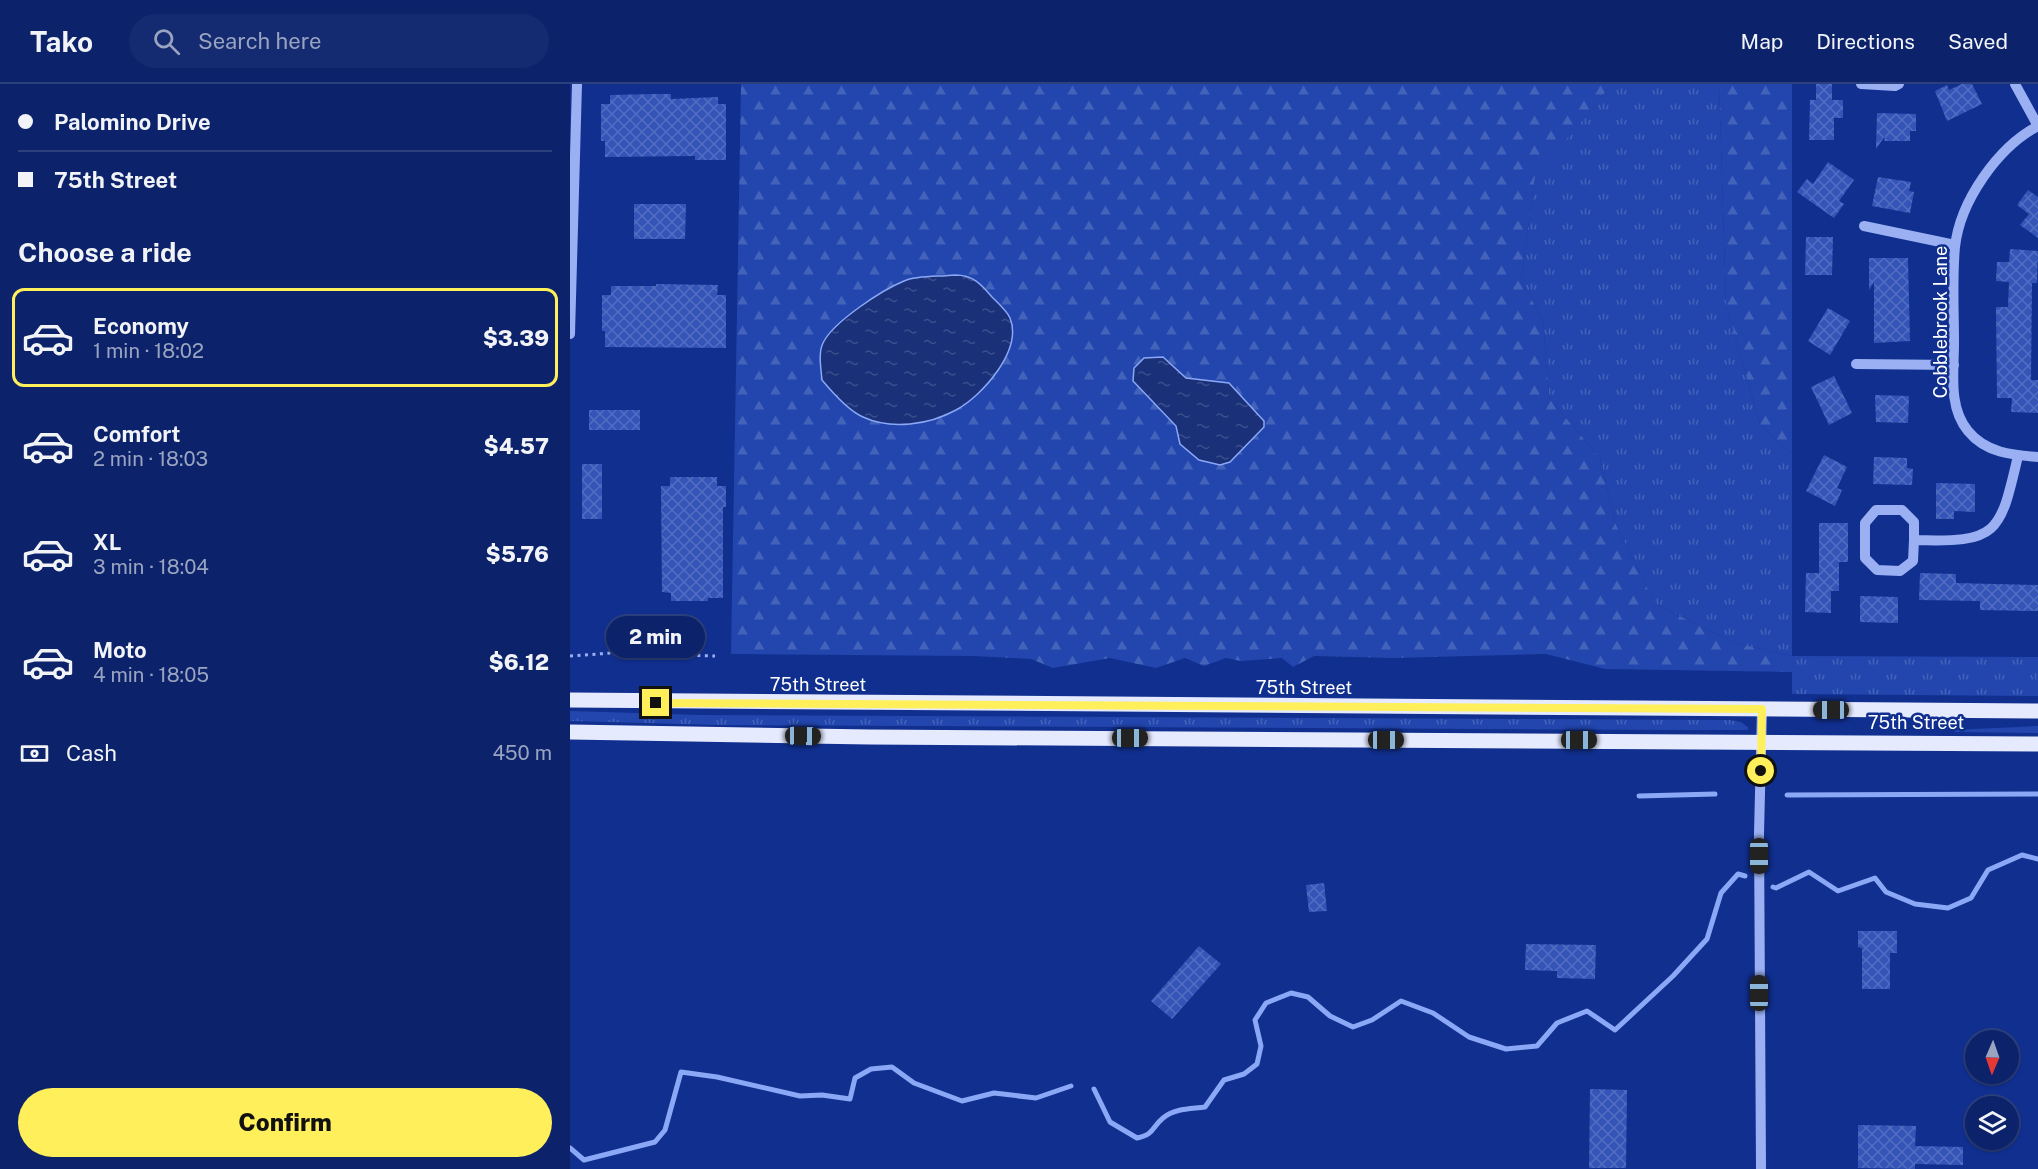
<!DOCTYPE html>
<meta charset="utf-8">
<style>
:root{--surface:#0c236b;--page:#152b71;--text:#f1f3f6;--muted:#9aa4c1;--line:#2c407e;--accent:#fff05b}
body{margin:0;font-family:"Public Sans",sans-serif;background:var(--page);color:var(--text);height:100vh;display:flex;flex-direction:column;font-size:22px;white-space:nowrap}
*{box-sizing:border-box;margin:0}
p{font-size:20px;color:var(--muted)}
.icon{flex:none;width:33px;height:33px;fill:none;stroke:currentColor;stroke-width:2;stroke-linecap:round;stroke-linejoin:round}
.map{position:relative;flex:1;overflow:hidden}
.side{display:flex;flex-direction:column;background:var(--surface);width:570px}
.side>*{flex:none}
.banner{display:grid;align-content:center;height:132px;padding:0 18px;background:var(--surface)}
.needle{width:39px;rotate:182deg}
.tools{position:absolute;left:1395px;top:946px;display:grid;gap:12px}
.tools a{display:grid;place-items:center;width:54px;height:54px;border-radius:50%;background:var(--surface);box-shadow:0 2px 4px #0004,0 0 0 2px var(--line);font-size:30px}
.end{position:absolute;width:27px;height:27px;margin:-14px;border:8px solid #fff05b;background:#111;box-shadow:0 0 0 3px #111}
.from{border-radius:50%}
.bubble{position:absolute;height:42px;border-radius:21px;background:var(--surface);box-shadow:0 2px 4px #0004,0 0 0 2px var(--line);font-size:20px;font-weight:800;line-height:42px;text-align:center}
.car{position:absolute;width:18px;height:36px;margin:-18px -9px;border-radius:8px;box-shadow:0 0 4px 2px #0007;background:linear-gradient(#222 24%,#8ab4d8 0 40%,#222 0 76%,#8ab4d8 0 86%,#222 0)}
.banner b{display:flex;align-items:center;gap:21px;height:57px;font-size:22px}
.banner b+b{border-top:2px solid var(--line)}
.banner i{width:15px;height:15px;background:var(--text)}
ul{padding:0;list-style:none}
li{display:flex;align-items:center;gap:18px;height:99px;margin:0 12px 9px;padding:0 6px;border:3px solid transparent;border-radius:12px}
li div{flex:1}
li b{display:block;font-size:22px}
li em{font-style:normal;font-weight:800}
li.current{border-color:var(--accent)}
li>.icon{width:54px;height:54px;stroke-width:1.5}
h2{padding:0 18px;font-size:27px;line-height:72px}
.pay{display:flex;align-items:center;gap:15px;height:66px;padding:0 18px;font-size:22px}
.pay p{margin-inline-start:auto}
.cta{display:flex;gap:12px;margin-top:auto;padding:12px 18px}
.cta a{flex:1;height:69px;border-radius:36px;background:var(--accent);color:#111;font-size:24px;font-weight:800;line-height:69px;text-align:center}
header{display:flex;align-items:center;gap:36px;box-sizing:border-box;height:84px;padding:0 30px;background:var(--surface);border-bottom:2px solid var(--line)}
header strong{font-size:28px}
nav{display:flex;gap:33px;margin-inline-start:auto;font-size:21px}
.search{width:420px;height:54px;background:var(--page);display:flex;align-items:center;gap:15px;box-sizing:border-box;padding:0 21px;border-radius:33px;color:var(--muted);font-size:22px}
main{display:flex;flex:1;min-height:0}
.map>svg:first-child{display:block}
.grass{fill:url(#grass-tufts)}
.forest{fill:url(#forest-firs)}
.water{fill:url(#water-ripples);stroke:#8ba8f6;stroke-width:1.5}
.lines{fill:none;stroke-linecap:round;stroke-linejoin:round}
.stream{stroke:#8ba8f6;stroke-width:5}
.building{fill:url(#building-cross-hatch)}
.path{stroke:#9ab0f2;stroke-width:3;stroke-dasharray:3 4.5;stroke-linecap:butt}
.minor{stroke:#9ab0f2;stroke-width:10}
.major{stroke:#e5eaff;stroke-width:15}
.route{stroke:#fff05b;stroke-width:8}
.labels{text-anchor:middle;stroke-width:5;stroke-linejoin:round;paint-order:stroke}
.street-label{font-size:18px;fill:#fff;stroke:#102f8f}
</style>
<header>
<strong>Tako</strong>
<div class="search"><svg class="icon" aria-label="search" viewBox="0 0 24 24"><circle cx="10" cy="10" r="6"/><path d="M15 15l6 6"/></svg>Search here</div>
<nav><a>Map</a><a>Directions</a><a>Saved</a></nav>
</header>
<main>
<section class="side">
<div class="banner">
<b><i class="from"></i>Palomino Drive</b>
<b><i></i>75th Street</b>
</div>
<h2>Choose a ride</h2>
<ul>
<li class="current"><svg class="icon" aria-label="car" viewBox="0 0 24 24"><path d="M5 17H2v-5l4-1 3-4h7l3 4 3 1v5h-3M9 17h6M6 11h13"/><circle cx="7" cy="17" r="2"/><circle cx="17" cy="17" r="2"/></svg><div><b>Economy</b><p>1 min · 18:02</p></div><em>$3.39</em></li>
<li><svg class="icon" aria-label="car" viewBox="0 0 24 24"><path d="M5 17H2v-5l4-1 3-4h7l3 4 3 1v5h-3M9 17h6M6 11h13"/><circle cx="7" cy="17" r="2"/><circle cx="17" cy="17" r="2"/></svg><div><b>Comfort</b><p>2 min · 18:03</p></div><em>$4.57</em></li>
<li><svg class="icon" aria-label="car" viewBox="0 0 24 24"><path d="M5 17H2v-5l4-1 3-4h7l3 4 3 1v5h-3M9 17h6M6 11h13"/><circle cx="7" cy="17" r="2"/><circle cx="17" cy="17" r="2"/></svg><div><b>XL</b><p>3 min · 18:04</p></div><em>$5.76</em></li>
<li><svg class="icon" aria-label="car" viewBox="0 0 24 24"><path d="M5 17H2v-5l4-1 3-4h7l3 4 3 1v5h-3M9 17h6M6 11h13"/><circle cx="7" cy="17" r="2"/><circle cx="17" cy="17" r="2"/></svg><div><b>Moto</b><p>4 min · 18:05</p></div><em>$6.12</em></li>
</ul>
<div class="pay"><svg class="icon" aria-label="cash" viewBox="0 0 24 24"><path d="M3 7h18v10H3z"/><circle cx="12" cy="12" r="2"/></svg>Cash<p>450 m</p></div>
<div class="cta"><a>Confirm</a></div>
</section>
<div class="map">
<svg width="1468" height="1085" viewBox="0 0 1468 1085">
<defs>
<pattern id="grass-tufts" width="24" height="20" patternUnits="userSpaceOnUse" patternTransform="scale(1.5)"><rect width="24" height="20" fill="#2246ae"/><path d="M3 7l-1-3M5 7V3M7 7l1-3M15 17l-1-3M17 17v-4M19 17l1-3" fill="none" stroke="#4362ba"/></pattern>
<pattern id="forest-firs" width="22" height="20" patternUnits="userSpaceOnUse" patternTransform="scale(1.5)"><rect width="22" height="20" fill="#2246ae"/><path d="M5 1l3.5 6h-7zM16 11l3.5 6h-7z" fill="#4362ba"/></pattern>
<pattern id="water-ripples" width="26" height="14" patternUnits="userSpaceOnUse" patternTransform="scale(1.5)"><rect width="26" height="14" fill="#1a3079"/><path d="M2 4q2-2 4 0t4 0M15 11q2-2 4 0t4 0" fill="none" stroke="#3c4f8d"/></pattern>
<pattern id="building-cross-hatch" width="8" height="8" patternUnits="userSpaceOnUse" patternTransform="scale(1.5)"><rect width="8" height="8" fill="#3455b7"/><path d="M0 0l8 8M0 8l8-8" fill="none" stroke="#526ec2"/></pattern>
</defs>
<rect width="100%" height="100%" fill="#102f8f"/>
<g class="grass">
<polygon points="1042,0 1149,0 1156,220 1190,341 1222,370 1222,572 1468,573 1468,612 1222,610 1222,572 1165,559 1085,520 1046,441 1030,374 979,314 973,236 951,197 965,92"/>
<polygon points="0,627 130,631 1160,636 1171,638 1179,644 1177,646 1122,646 149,641 0,637"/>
<polygon points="1468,642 1468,649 1384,648 1384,646"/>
</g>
<g class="forest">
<polygon points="171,0 1042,0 965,93 951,197 973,236 979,314 1030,374 1046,441 1085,520 1165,559 1222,572 1222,588 1035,585 976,570 823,574 744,572 723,583 712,574 671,577 656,574 634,582 615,574 586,584 540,574 483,584 461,575 403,572 161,570"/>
<polygon points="1149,0 1222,0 1222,370 1190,341 1156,220"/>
</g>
<g class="water">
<path d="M385,191c18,0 26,9 37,22 6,6 15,14 18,21 13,32 -28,78 -54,92 -27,15 -65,20 -93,7 -14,-6 -31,-25 -41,-37 -1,-11 -4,-27 1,-37 10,-21 59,-53 81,-62 14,-6 36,-4 51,-6z"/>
<polygon points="593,273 616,294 659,299 694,337 694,343 660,378 650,381 629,376 610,360 606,342 563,297 564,284 574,274"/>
</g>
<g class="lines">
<g class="stream">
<polyline points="1217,711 1468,710"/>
<polyline points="1069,712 1145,710"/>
<polyline points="1203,803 1206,804 1239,788 1268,807 1305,794 1316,808 1345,820 1378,824 1401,814 1418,786 1452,771 1468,775"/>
<path d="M524,1005l16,33 27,16c18,-4 14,-10 26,-20 12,-10 28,-9 42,-11l19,-27 20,-6 13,-10 4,-18 -6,-26 11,-17 25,-10 17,4 22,19 23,11 19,-7 29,-19 32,12 36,24 37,12 31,-3 20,-23 30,-12 28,19 58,-54 34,-37 14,-46 17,-19 7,2"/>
<polyline points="0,1064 14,1076 85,1058 95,1046 111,988 147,993 230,1012 252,1011 280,1015 285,994 301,985 322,983 344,999 392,1017 424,1009 466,1014 501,1002"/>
</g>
</g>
<g class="building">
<polygon points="1246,0 1262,0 1262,16 1273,16 1273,34 1264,34 1264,56 1239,56 1240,16 1246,16"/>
<polygon points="1392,0 1402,0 1412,20 1377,37 1365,7 1377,1 1379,6"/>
<polygon points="85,10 101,10 101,15 148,13 148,20 156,20 156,76 125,76 125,72 35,73 35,57 31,57 31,20 40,20 40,11"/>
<polygon points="1307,29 1346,30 1346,47 1340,47 1340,57 1314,57 1315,52 1306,65"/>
<polygon points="1258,78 1284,96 1269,117 1274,120 1264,134 1227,108 1237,95 1243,100"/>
<polygon points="1308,93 1341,98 1339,107 1344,108 1340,129 1302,122"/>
<polygon points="1458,106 1468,113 1468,154 1450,141 1459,130 1447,121"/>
<polygon points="64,120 116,120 115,155 64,155"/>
<polygon points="1236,153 1263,153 1262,191 1235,191"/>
<polygon points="1440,165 1468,167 1467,199 1462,199 1461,296 1468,296 1468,329 1441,328 1442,314 1427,314 1426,223 1438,223 1439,198 1426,197 1427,178 1439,178"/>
<polygon points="1299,174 1338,174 1340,257 1304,259 1304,198 1299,206"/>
<polygon points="86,200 148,201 147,211 156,211 156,264 35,263 35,247 32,247 32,211 41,211 41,202 86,202"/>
<polygon points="1258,224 1280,237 1260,271 1238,257"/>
<polygon points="1264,292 1282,329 1259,341 1241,303"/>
<polygon points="1305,311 1339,312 1338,339 1306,338"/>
<rect x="19" y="326" width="51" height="20"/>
<polygon points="1254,371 1277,383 1267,404 1272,406 1265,422 1236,407"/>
<polygon points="1304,373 1337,374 1337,384 1343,385 1342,401 1303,400"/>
<rect x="12" y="380" width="20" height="55"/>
<polygon points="100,393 147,393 147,402 156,402 156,423 153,423 153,514 138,514 138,517 101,517 101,509 92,508 91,402 100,402"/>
<polygon points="1366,399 1405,400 1405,428 1384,427 1384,435 1366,435"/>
<polygon points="1249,439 1278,439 1278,478 1269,478 1269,507 1261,507 1261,529 1235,528 1236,489 1249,489"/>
<polygon points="1350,489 1386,490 1386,499 1468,501 1468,527 1410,526 1410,517 1349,516"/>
<polygon points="1290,512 1328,513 1328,539 1290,538"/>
<polygon points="754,799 757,827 739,828 736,801"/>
<polygon points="1288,847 1327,847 1327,869 1320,869 1320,905 1292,905 1292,864 1288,863"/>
<polygon points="956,860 1026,861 1025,895 987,894 987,887 955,886"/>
<polygon points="629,862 651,880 602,935 581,917"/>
<polygon points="1020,1005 1057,1006 1056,1084 1019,1084"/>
<polygon points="1288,1041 1346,1042 1345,1062 1393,1063 1393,1081 1345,1080 1345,1085 1288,1084"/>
</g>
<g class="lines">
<polyline class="path" points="0,572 42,569 145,572"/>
<g class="minor">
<polyline points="1291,0 1325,2 1329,0"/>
<polyline points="1445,0 1468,42"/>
<path d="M1468,42c-40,21 -78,75 -83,121 -3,31 -1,64 -1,96 0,29 -6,64 14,88 18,22 44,24 70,26"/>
<polyline points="1294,142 1385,161"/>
<polyline points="0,250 7,0"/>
<polyline points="1286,280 1384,281"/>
<path d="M1344,456l-1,21 -13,10 -23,-1 -12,-12v-35l11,-13h26l12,12v18c84,3 86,-6 104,-84"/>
<polyline points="1191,1085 1189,750 1192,625"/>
</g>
<g class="major">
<polyline points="0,616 1468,627"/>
<polyline points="0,648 300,653 1468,660"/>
</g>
</g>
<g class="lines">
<polyline class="route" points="86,619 1192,625 1191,687"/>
</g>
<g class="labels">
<g class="street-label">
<text transform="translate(1371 238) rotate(-90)" y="6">Cobblebrook Lane</text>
<text x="248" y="607">75th Street</text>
<text x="734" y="610">75th Street</text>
<text x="1346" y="645">75th Street</text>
</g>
</g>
</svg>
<div class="tools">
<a><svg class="needle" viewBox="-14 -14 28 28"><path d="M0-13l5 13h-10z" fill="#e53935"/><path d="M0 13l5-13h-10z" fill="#9aa4c1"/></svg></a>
<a><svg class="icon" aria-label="layers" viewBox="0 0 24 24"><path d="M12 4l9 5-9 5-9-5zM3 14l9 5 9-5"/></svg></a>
</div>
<i class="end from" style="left:1191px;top:687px"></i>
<i class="end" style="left:86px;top:619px"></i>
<div class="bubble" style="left:36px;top:532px;width:99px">2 min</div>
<i class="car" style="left:1261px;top:626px;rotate:270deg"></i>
<i class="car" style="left:233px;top:652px;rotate:91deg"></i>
<i class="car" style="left:560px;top:654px;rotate:90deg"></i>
<i class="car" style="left:816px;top:656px;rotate:90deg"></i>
<i class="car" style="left:1009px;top:656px;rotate:90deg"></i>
<i class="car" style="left:1189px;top:772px;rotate:180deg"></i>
<i class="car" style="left:1189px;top:909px;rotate:0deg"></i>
</div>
</main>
